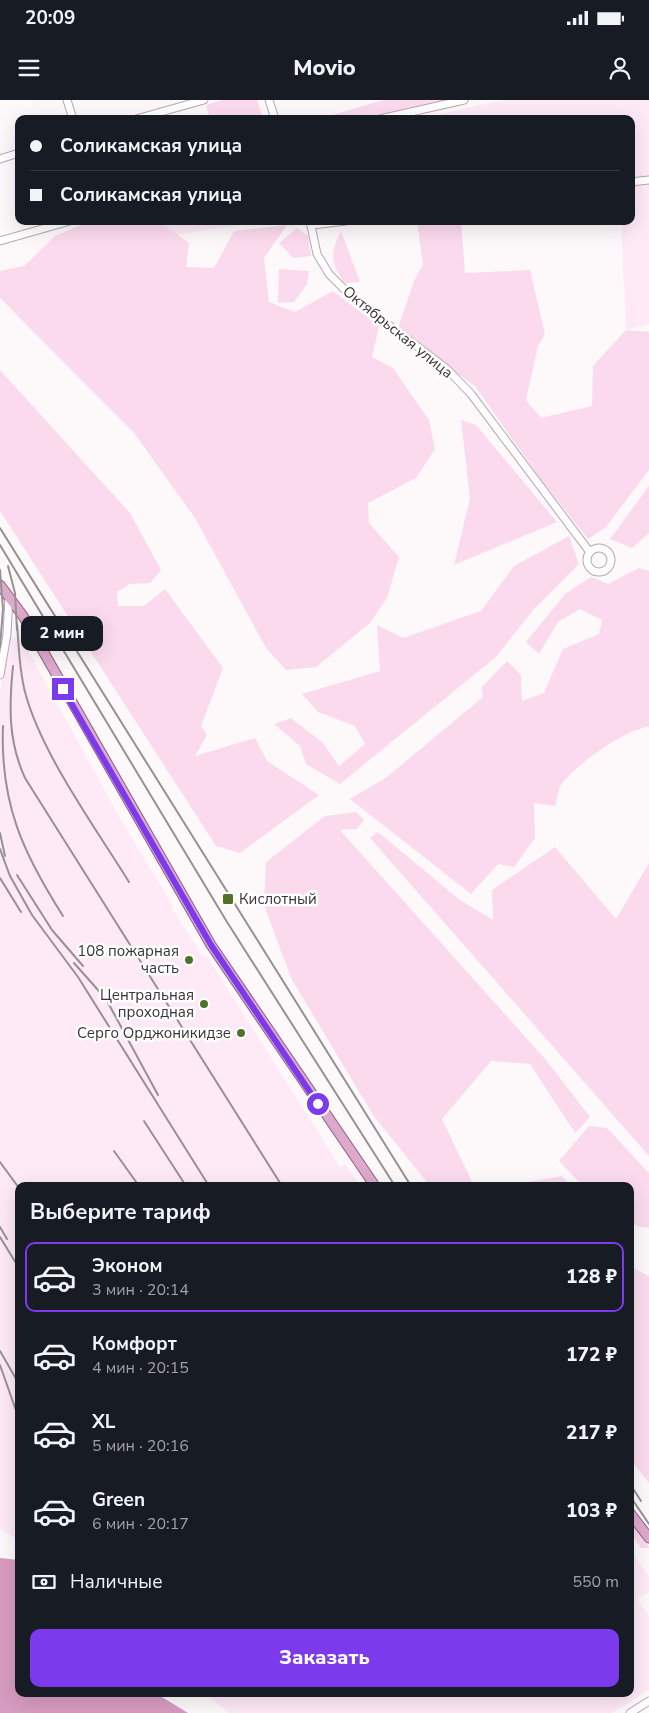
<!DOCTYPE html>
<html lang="ru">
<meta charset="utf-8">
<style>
:root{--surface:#171b24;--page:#20242c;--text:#f1f3f6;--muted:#9ea1a6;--line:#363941;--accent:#7c3aed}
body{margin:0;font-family:"Nunito Sans",sans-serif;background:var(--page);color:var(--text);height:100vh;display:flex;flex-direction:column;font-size:19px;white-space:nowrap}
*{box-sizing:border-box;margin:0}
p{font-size:16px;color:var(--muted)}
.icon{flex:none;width:28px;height:28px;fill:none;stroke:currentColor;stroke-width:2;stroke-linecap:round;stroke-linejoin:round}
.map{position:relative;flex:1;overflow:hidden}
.panel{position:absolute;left:15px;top:1082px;width:619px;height:515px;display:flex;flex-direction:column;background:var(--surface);border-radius:10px;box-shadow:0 5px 20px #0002}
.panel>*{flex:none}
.hud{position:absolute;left:15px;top:15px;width:620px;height:110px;border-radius:10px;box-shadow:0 5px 20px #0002;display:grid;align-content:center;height:110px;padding:0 15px;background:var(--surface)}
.end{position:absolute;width:22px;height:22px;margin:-11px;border:6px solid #7c3aed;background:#fff;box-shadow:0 0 0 2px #fff}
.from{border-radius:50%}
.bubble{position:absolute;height:35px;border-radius:10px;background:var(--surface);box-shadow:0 5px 20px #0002;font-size:16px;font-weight:800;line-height:35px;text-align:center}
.hud b{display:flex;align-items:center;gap:18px;height:48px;font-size:19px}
.hud b+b{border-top:1px solid var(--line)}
.hud i{width:12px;height:12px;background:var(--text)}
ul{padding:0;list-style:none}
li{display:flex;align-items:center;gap:15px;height:70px;margin:0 10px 8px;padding:0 5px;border:2px solid transparent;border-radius:10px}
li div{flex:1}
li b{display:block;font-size:19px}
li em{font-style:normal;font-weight:800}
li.on{border-color:var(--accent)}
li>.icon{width:45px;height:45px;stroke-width:1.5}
h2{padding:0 15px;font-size:22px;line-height:60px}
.pay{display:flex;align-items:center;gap:12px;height:55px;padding:0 15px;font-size:19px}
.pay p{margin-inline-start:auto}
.action{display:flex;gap:10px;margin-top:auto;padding:10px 15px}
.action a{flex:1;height:58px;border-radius:10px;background:var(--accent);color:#fff;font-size:20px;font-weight:800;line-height:58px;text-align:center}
.status{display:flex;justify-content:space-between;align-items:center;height:35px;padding:0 25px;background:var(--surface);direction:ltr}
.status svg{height:14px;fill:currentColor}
header{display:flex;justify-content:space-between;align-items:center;height:65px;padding:0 15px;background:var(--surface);font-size:22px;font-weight:800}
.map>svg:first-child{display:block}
.built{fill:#fee9f6}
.green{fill:#fbdaee}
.water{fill:#d79cc1}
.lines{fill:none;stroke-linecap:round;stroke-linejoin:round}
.minor-casing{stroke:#b8a6b1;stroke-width:9}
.major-casing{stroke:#945b80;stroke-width:11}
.minor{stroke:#fff;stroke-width:7}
.major{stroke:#dcaacb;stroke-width:9}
.rail{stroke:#979194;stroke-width:2}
.route{stroke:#7c3aed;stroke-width:6}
.poi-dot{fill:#4f722a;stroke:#fff;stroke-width:2}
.labels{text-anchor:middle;stroke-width:5;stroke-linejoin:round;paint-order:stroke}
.street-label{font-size:15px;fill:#3a3337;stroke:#fff}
.poi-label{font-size:15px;fill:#3a3337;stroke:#fff;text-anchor:end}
</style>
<div class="status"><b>20:09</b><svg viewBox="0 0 49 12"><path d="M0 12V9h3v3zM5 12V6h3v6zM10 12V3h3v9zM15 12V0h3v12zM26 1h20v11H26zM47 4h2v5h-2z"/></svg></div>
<header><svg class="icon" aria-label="menu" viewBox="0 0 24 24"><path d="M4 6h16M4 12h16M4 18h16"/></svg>Movio<svg class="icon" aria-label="person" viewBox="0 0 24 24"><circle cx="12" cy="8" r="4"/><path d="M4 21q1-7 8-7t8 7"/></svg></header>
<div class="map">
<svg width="649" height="1613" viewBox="0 0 649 1613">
<rect width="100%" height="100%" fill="#fdf9fb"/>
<g class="built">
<polygon points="502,0 649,0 649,224 626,230 621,121 631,121 631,19 419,19"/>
<polygon points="160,121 266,121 175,135"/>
<polygon points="20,531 24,531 24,543 123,724 173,806 171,807 202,855 208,858 340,1067 345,1064 360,1086 19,1086 19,1440 0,1429 0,590 10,547 10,537 20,538"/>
<polygon points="630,1449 649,1477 649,1492 637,1499 649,1517 649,1590 612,1613 229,1613 206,1594 630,1594"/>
</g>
<g class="green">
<polygon points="222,0 257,0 263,19 210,19 206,5"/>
<polygon points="383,0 452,0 371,19 319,19"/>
<polygon points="90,121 158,121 189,143 186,167 214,168 234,131 287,125 264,158 269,202 295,212 333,191 379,226 372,257 393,268 429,320 435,349 416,378 368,403 369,423 399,457 387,498 370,523 316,567 286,570 266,548 195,418 134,333 0,198 0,171 24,166 55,136"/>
<polygon points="417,121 461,121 465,173 530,170 545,234 538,246 526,300 541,318 592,306 593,266 626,230 649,232 649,370 606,427 588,439 542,381 475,286 397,231 414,181 423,165"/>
<polygon points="297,128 308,136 311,156 293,158 279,143"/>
<path d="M341,131l19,51 -15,1c-15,-20 -15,-30 -4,-52z"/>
<polygon points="279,169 309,171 307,184 294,202 278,203"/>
<polygon points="0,270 130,413 161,470 150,483 130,484 117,492 118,506 144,506 165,489 223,568 201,626 207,635 195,656 255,638 267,661 319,695 240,753 216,746 0,411"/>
<polygon points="461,320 476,325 557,422 454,465 470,398"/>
<polygon points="649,386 649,433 632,448 610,439"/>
<polygon points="569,436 579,464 534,509 496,557 340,684 306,664 300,646 274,624 291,618 323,643 339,666 365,644 355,626 318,612 302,594 380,571 377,525 403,538 481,511 514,466"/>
<path d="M639,468l10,3v156c-22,1 -78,40 -89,60 -2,5 -3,13 -5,19l-21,-3 1,35 -21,29 -16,-3 -27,30 -121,-95 37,-22 96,-80 -1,-10 25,-26 14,14 1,26 22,-8 19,-44 36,-15 3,-14 -22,-11 -22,13 -19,32 -13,-12 39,-48 26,-17 17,7z"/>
<polygon points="356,712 364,720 357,729 340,730 546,960 590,1017 575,1033 530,964 491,961 442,1019 474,1086 430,1086 373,1015 291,878 264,805 266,762 325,716"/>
<polygon points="378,732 460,800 493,820 492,790 555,747 616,819 649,763 649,1056 370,738"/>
<polygon points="589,1026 607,1028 649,1073 649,1128 637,1126 630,1122 630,1086 583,1086 559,1061"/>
<polygon points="562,1076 571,1086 506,1086"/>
<polygon points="630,1166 649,1176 649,1383 630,1359"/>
<polygon points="630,1421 649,1447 649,1448 641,1448 630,1433"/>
</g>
<polygon class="water" points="0,1458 19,1460 19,1594 157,1594 188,1613 0,1613"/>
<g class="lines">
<g class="minor-casing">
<g id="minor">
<polyline points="67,0 73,19"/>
<polyline points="269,0 275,19"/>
<polyline points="136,19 204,0"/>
<polyline points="380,19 464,0"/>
<polyline points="0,59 19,53"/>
<polyline points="631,82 649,80"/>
<polyline points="310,121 317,154 329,174 352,197 447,269 471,294 589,451"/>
<polyline points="312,125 346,121"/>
<polyline points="0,141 70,121"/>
<circle cx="599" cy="460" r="12"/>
<polyline points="0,575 7,534 9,496"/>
<polyline points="630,1613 649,1601"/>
</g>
</g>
<g class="major-casing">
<g id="major">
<polyline points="0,485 23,516 211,845 375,1086"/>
<polyline points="630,1413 649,1438"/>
</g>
</g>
<use href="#minor" class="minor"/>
<use href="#major" class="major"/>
<g class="rail">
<polyline points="0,428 411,1086"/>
<polyline points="0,445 227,822 395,1086"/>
<polyline points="8,466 15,493 17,530"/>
<polyline points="0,470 3,509 0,547"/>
<path d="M17,524c2,23 2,45 8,68 16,61 70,135 104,190"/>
<path d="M13,566c-4,40 -5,75 12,112l257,408"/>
<path d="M3,626c-3,78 20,127 60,190"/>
<polyline points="0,733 5,756"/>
<polyline points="0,749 10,776 32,815 78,877 209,1086"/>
<polyline points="17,775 52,830 83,866"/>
<polyline points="0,778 21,812"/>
<polyline points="74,863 106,899 158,995"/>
<polyline points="144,1021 186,1086"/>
<polyline points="114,1051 139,1086"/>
<polyline points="0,1062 19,1088"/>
<polyline points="0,1127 7,1139"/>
<polyline points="0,1137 19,1168"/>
<polyline points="0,1251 19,1284"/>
<polyline points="0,1265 19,1319"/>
<polyline points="630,1384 641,1401"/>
<polyline points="630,1396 649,1424"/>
</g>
</g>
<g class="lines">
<polyline class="route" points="63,589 211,845 318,1004"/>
</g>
<g class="poi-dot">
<rect x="222" y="793" width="12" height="12" rx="2.5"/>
<circle cx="189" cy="860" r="5"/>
<circle cx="204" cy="904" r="5"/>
<circle cx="241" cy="933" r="5"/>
</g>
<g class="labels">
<g class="street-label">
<text transform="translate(398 232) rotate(39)" y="5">Октябрьская улица</text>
</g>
<g class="poi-label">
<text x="239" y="804" text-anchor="start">Кислотный</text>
<text x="179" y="856">108 пожарная<tspan x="179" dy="17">часть</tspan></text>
<text x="194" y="900">Центральная<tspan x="194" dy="17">проходная</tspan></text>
<text x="231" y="938">Серго Орджоникидзе</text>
</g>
</g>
</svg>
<i class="end from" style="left:318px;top:1004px"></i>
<i class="end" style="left:63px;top:589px"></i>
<div class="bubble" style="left:21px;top:516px;width:82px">2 мин</div>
<div class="hud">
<b><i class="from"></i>Соликамская улица</b>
<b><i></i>Соликамская улица</b>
</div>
<section class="panel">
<h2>Выберите тариф</h2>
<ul>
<li class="on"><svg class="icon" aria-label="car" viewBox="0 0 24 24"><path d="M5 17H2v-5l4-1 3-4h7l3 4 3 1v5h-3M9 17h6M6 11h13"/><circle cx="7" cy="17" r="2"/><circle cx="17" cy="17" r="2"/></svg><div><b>Эконом</b><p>3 мин · 20:14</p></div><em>128 ₽</em></li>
<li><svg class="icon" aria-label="car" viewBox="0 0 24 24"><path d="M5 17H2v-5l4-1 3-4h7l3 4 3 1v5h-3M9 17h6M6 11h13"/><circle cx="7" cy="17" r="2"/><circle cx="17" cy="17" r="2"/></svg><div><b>Комфорт</b><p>4 мин · 20:15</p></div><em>172 ₽</em></li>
<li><svg class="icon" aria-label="car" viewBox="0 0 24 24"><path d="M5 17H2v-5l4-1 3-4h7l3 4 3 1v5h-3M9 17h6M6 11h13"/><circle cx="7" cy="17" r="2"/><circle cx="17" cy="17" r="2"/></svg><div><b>XL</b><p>5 мин · 20:16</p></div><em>217 ₽</em></li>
<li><svg class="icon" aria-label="car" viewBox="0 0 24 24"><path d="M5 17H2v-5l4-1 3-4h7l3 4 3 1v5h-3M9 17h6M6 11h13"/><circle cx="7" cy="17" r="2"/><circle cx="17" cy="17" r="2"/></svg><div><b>Green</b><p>6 мин · 20:17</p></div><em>103 ₽</em></li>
</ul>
<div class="pay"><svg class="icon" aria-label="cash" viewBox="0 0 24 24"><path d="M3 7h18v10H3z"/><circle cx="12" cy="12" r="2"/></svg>Наличные<p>550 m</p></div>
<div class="action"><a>Заказать</a></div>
</section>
</div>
